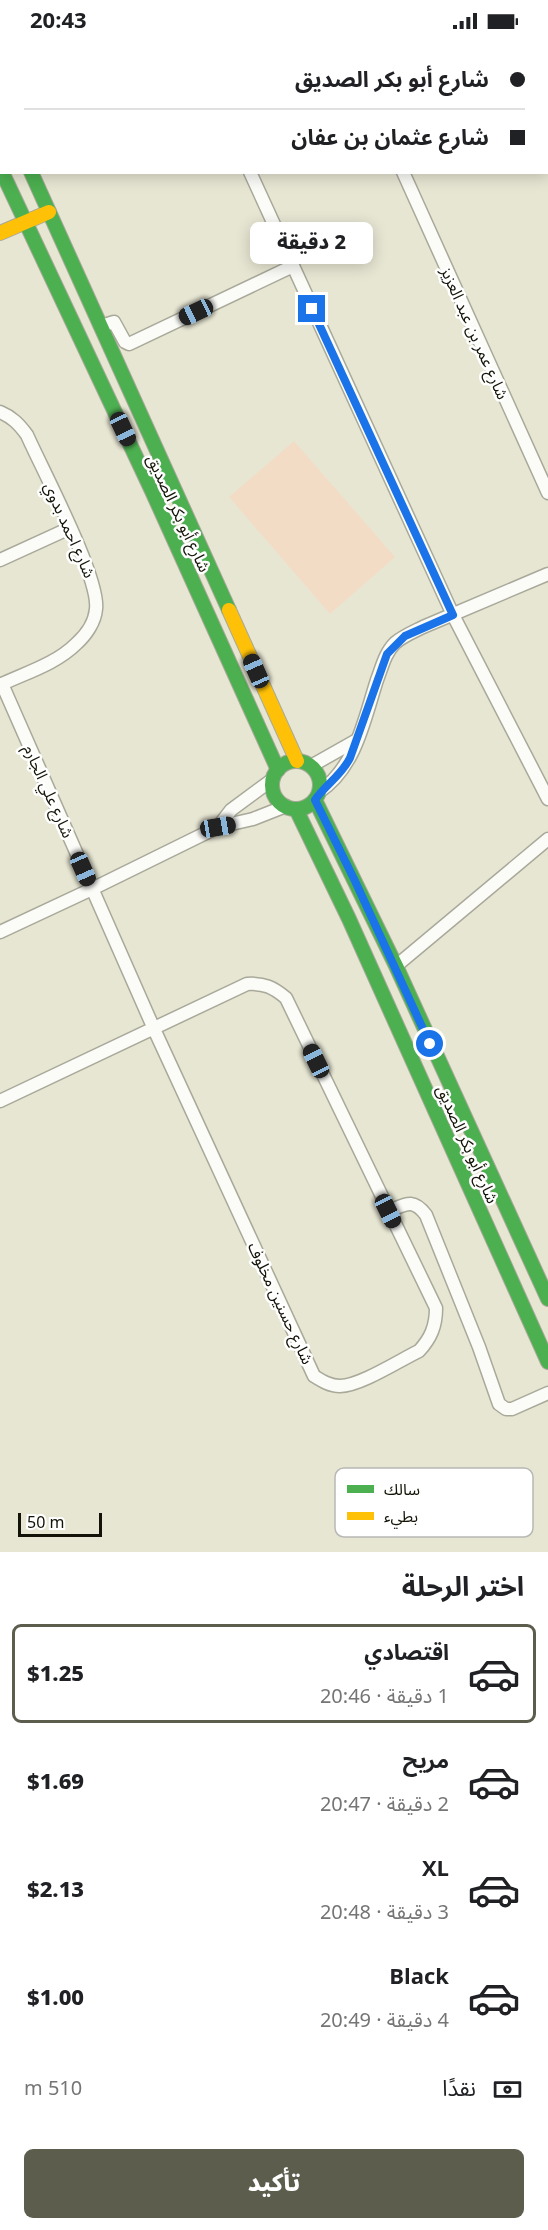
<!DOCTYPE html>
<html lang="ar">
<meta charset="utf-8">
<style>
:root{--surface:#fff;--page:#f2f2f2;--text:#202124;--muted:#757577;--line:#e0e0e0;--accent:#5d5d4e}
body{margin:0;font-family:Georgia,"Noto Sans Arabic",serif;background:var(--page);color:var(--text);direction:rtl;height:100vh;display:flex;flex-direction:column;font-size:22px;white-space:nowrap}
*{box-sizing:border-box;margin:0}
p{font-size:20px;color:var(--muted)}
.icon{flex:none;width:33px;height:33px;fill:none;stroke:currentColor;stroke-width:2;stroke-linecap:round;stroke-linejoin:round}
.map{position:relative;height:1510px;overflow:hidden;direction:ltr}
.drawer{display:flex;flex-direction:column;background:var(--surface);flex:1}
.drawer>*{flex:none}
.banner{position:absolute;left:0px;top:0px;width:549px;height:132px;box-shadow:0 3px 15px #0003;direction:rtl;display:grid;align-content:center;height:132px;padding:0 24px;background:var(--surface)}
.scale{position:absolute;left:18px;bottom:15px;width:84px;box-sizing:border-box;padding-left:6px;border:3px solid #131307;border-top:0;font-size:16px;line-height:21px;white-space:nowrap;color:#131307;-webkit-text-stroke:4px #fff;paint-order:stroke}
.end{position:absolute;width:27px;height:27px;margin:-14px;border:8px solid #1a73e8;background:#fff;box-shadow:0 0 0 3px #fff}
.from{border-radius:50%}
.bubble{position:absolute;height:42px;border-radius:9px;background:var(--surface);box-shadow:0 3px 15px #0003;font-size:20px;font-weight:800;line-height:42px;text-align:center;direction:rtl}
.car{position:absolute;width:18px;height:36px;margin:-18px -9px;border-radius:8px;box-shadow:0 0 4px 2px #0007;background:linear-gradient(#222 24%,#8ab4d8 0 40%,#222 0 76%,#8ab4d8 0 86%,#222 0)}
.banner b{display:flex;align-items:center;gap:21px;height:57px;font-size:22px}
.banner b+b{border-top:2px solid var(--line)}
.banner i{width:15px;height:15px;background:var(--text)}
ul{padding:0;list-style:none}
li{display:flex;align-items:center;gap:18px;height:99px;margin:0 12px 9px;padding:0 12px;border:3px solid transparent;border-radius:9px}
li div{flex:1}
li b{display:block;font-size:22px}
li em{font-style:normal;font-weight:800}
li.selected{border-color:var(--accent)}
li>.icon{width:54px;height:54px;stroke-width:1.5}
h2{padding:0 24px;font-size:27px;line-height:72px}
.pay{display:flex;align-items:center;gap:15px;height:66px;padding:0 24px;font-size:22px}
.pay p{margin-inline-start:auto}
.action{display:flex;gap:12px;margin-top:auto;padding:12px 24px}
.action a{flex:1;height:69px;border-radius:9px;background:var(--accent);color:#fff;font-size:24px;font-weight:800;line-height:69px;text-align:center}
.status{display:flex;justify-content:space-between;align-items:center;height:42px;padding:0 30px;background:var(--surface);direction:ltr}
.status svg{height:16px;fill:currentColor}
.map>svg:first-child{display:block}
.green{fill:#f3dcc6}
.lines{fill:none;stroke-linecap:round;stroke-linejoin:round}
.street-casing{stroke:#a9a99a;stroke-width:15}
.fast-casing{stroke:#a9a99a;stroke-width:16}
.slow-casing{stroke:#a9a99a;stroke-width:16}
.street{stroke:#fbfbf8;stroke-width:12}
.fast{stroke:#4caf50;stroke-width:14}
.slow{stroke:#ffc107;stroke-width:14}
.route{stroke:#1a73e8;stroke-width:8}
.labels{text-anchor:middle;stroke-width:5;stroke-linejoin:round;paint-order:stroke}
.street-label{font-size:16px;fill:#131307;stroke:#fff}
.key{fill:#fff;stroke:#b8b8b5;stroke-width:1.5}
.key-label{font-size:16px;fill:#131307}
</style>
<div class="status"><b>20:43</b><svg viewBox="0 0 49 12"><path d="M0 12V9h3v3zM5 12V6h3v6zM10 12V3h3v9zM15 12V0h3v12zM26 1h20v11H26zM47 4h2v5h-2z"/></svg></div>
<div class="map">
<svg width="548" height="1510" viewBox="0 0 548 1510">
<rect width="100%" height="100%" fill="#e7e6d3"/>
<polygon class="green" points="294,399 395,515 330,572 229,455"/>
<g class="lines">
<g class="street-casing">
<g id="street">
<polyline points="190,0 191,2"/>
<polyline points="343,0 344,2"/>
<polyline points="497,0 498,2"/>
<polyline points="548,112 548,113"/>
<polyline points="250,130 453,573 548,757"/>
<polyline points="403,130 548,451"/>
<polyline points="101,284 114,280 125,300 129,302 293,224"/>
<path d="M0,370c12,5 19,12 27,23 15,34 73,143 69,174 -1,13 -10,26 -20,35 -20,20 -51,29 -76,41"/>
<polyline points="0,518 70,486"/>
<polyline points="311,724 357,698"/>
<path d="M319,750c37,-25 45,-72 58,-112 5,-13 8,-27 18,-37 8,-7 18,-11 28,-16l125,-53"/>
<polyline points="218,785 231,768 273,737"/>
<polyline points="0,890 92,847 218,785 253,777 286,764"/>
<polyline points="396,924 548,797"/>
<path d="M0,1059l247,-117c17,-1 26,3 39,14l150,310c0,18 -5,30 -17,43 -19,9 -59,35 -79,35 -10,0 -18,-5 -26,-10l-160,-347 -152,-345"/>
<path d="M389,1169c17,-7 24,-13 37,4l53,132 20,57 7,5h6l36,-16"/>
</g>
</g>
<g class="fast-casing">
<g id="fast">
<polyline points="2,130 152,449 278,728"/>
<polyline points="31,130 229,568"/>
<circle cx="296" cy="743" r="24"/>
<polyline points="315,758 396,924 548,1257"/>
<polyline points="296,767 349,877 548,1320"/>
</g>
</g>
<g class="slow-casing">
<g id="slow">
<polyline points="0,61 2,65"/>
<polyline points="0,191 49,170"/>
<polyline points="229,568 297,719"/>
</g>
</g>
<use href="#street" class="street"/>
<use href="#fast" class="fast"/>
<use href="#slow" class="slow"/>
</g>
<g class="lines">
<path class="route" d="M312,267l141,306 -48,21 -18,18 -37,104c-9,18 -25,27 -35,42l40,81 75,163"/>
</g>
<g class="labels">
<g class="street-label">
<text transform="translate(475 291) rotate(66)" y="6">شارع عمر بن عبد العزيز</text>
<text transform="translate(179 471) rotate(65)" y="6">شارع أبو بكر الصديق</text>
<text transform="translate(70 488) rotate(66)" y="6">شارع احمد بدوي</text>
<text transform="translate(49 749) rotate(66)" y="6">شارع علي الجارم</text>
<text transform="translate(468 1102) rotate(66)" y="6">شارع أبو بكر الصديق</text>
<text transform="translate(281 1261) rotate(65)" y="6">شارع حسنين مخلوف</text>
</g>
</g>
<rect x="335" y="1426" width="198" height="69" rx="9" class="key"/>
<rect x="347" y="1443" width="27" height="8" fill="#4caf50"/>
<rect x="347" y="1470" width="27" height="8" fill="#ffc107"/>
<g class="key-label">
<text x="384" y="1453">سالك</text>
<text x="384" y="1480">بطيء</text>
</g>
</svg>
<div class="scale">50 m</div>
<i class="end from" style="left:430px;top:1002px"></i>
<i class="end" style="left:312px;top:267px"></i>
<div class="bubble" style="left:250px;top:180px;width:123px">2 دقيقة</div>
<i class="car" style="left:196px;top:270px;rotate:245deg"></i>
<i class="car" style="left:123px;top:387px;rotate:155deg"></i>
<i class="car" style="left:256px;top:629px;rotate:336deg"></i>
<i class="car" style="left:218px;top:785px;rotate:81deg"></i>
<i class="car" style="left:83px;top:827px;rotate:156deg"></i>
<i class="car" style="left:316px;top:1019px;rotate:334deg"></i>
<i class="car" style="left:388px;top:1169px;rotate:154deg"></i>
<div class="banner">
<b><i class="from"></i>شارع أبو بكر الصديق</b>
<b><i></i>شارع عثمان بن عفان</b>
</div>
</div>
<section class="drawer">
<h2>اختر الرحلة</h2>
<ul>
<li class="selected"><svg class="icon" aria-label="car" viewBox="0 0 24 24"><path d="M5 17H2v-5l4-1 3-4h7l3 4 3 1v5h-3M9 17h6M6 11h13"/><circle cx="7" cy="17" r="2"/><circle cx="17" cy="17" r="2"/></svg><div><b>اقتصادي</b><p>1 دقيقة · 20:46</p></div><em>$1.25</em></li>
<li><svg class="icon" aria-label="car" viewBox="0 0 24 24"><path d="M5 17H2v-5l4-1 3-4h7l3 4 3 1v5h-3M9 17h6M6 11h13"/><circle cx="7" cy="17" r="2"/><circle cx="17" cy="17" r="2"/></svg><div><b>مريح</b><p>2 دقيقة · 20:47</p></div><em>$1.69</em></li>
<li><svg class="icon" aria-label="car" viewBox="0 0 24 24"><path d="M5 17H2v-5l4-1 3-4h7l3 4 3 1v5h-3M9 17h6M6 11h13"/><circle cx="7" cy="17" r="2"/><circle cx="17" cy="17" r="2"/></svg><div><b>XL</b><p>3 دقيقة · 20:48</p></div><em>$2.13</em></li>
<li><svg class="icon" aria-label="car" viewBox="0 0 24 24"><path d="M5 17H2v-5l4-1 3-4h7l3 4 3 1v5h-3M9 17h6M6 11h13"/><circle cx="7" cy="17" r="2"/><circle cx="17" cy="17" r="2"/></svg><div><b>Black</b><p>4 دقيقة · 20:49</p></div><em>$1.00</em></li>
</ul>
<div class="pay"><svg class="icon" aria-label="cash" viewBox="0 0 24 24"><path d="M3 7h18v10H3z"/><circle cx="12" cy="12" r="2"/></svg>نقدًا<p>510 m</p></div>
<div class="action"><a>تأكيد</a></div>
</section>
